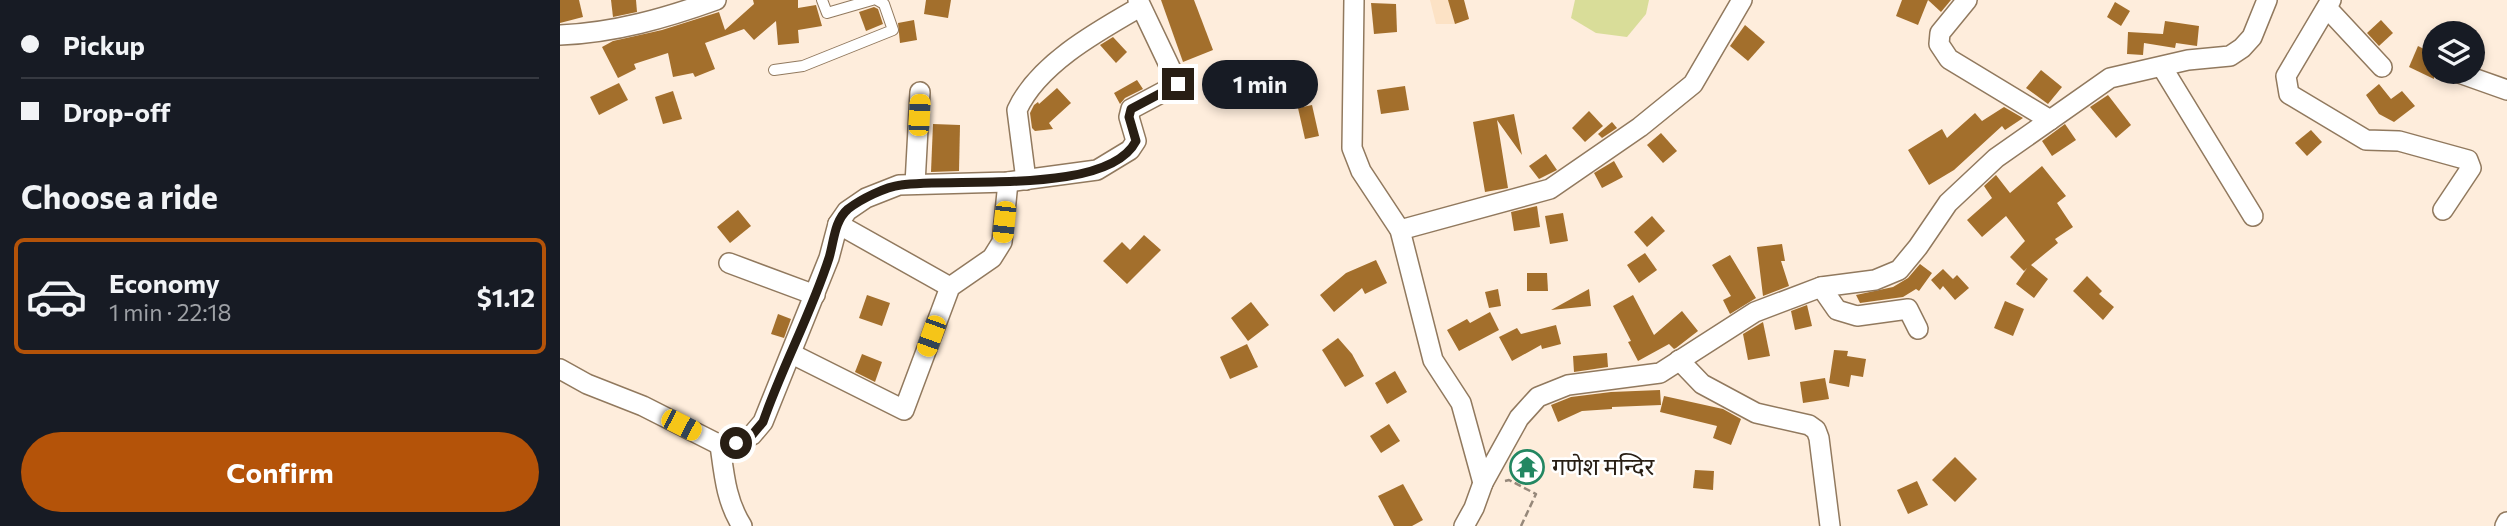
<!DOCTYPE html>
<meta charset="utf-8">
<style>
:root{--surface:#171b24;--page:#242831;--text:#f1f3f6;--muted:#9ea1a6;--line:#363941;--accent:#b45309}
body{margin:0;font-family:Commissioner,"Noto Sans Devanagari",sans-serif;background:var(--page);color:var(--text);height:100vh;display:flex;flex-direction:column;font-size:26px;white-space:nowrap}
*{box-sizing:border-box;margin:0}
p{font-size:23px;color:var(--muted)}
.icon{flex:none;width:38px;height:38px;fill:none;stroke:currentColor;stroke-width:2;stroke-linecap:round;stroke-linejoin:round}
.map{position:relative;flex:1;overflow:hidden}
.drawer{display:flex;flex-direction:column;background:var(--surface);width:560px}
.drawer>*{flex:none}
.guide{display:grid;align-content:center;height:154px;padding:0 21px;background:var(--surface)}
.tools{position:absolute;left:1862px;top:21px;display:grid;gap:14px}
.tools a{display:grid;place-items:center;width:63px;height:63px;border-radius:50%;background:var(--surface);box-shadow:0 4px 10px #0003;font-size:35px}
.end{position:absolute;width:32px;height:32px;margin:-16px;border:9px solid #281e14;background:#fff;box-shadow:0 0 0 4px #fff}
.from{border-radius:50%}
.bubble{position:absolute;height:49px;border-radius:24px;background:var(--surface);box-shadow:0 4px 10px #0003;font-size:23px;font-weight:700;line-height:49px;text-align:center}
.car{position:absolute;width:21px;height:42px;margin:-21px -10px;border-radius:9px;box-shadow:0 0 5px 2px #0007;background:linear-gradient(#f5c518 24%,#345 0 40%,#f5c518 0 76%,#345 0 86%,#f5c518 0)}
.guide b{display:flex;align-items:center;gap:24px;height:66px;font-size:26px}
.guide b+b{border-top:2px solid var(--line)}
.guide i{width:18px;height:18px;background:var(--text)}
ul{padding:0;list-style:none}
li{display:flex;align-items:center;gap:21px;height:116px;margin:0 14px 10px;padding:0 7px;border:4px solid transparent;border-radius:10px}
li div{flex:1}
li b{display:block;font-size:26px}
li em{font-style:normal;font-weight:700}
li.active{border-color:var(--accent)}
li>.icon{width:63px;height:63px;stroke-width:1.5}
h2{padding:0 21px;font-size:32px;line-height:84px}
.cta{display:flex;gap:14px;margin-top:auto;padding:14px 21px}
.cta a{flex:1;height:80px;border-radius:42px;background:var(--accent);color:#fff;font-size:28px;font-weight:700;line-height:80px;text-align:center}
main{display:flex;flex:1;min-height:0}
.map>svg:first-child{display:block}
.built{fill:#fce2c5}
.green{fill:#d9dd99}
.building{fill:#a36f2c}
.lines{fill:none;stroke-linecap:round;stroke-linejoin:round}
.service-casing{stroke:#91795e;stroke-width:12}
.minor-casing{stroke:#91795e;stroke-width:22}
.path{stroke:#96887a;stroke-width:2.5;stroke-dasharray:7 3.5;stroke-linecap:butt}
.service{stroke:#fff;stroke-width:10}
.minor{stroke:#fff;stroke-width:19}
.route{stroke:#281e14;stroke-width:9}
.labels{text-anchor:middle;stroke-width:5;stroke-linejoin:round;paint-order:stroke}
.poi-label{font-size:24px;fill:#281e14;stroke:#fff;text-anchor:start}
</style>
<main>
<section class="drawer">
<div class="guide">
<b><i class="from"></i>Pickup</b>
<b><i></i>Drop-off</b>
</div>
<h2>Choose a ride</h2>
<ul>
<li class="active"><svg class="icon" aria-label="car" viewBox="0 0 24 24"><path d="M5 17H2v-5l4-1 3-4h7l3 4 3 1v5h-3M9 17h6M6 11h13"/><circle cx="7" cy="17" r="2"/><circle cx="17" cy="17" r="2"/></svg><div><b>Economy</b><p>1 min · 22:18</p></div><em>$1.12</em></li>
</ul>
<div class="cta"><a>Confirm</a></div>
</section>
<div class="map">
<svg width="1947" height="526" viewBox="0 0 1947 526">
<rect width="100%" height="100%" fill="#feeddc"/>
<polygon class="built" points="870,0 904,0 909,19 895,24 876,24"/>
<polygon class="green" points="1015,0 1089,0 1086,14 1067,37 1036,33 1011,18"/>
<g class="building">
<polygon points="0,0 19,0 23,17 0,23"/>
<polygon points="51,0 76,0 77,12 53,17"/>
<polygon points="193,0 238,0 238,8 256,5 262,26 238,30 239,43 218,45 216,21 194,40 184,29 145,43 155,69 135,77 133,73 113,77 108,53 74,64 76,69 58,78 42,47 53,41 102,30 159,12 165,30 194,4"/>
<polygon points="366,0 391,0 388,18 364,14"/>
<polygon points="601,0 634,0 653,50 623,62"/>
<polygon points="888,0 904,0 909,19 895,24"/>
<polygon points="1342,0 1368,0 1358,25 1336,16"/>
<polygon points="1368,0 1391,0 1381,12"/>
<polygon points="1555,2 1570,11 1561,26 1547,17"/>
<polygon points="811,3 836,4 837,32 814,34"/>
<polygon points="314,7 318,9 323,24 306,31 299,12"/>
<polygon points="354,20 357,40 340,43 338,23"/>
<polygon points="1821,20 1833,33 1819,46 1807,33"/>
<polygon points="1605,21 1639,26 1637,46 1616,43 1615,48 1584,43 1583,55 1567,54 1568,32 1603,34"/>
<polygon points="1185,25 1205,42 1188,61 1170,46"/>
<polygon points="553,37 567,52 556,63 540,45"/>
<polygon points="1858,46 1874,54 1874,79 1849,67"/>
<polygon points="1481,70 1502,87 1488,104 1466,88"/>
<polygon points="577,80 583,89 565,98 560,104 554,93"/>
<polygon points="59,83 68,100 39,115 30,97"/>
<polygon points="1819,84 1831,99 1842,91 1855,106 1834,122 1819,114 1806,95"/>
<polygon points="845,86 849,110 821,114 817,90"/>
<polygon points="497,88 511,103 489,123 493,129 475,131 472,128 470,113 474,105 478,102 479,104"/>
<polygon points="113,91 122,119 103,124 95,97"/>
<polygon points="1548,95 1571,125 1556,138 1530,107"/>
<polygon points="752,105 759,136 745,139 738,108"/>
<polygon points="1444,107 1463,118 1445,130 1442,126 1394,170 1369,185 1348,150 1382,129 1387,138 1415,113 1422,121"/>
<polygon points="1029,111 1043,126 1025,142 1012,128"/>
<polygon points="954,114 962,155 937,120 948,188 925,192 913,122"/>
<polygon points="1052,122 1057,128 1042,138 1038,134"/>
<polygon points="373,124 400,125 399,171 371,172"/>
<polygon points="1505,124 1516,140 1492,156 1482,141"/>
<polygon points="1751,130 1762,142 1747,156 1735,143"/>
<polygon points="1101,133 1117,151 1103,163 1087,145"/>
<polygon points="986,154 997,170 979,179 969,166"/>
<polygon points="1054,161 1063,177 1042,188 1034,173"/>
<polygon points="1482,166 1506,196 1497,203 1513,227 1495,239 1498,243 1471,265 1488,279 1474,298 1456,284 1467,268 1464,271 1450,257 1465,241 1446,216 1422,237 1407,220 1432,198 1424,186 1436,175 1450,193"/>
<polygon points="977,206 980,227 954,231 951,212"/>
<polygon points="178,210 191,226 170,243 157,227"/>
<polygon points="1003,213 1008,241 990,244 985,216"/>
<polygon points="1092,216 1105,231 1087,247 1074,232"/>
<polygon points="584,235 601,250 567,284 543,261 562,242 570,250"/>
<polygon points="1222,244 1225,261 1221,261 1229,286 1203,296 1197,247"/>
<polygon points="1085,253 1097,270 1079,283 1067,265"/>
<polygon points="1170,255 1196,298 1170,314 1163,300 1171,296 1152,265"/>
<polygon points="816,260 827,283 805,294 802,288 774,312 760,295 786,273"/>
<polygon points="1360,264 1372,273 1359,291 1356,289 1343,297 1300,303 1296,295 1333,287 1348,278"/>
<polygon points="1383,269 1393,279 1397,275 1409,288 1395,300 1383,286 1380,290 1371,280"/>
<polygon points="967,273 987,273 988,291 967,291"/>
<polygon points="1527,276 1542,291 1539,294 1554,307 1543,320 1513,291"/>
<polygon points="938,289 941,306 929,308 925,292"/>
<polygon points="1029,289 1031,306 991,310"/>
<polygon points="307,295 330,303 322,326 299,318"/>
<polygon points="1073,295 1094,335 1122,311 1138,331 1116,348 1114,349 1109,344 1078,361 1068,342 1071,341 1053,306"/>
<polygon points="1445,301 1464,309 1453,336 1434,328"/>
<polygon points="691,302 709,325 688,341 671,318"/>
<polygon points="1247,305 1252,326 1235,330 1231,311"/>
<polygon points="930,312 939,330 899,351 887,330 907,319 910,323"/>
<polygon points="218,314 231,319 224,338 211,334"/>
<polygon points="1203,322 1210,356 1188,360 1183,334"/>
<polygon points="996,325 1001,344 982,349 981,345 952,361 939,337 957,328 961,334"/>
<polygon points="778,338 792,354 804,376 785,387 762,350"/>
<polygon points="687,344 698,367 670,379 660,357"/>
<polygon points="1274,350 1288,351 1287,356 1306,359 1303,377 1291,375 1289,387 1269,383"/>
<polygon points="1047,353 1048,367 1014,372 1013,356"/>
<polygon points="302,354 322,362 315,382 295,372"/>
<polygon points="835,371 847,392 827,404 815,383"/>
<polygon points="1265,378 1269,399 1243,403 1240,382"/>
<polygon points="1100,390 1101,405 1052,407 1052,409 1022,411 998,422 991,405 1011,397 1051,392"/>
<polygon points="1104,396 1163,409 1181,419 1171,445 1153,438 1157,426 1100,412"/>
<polygon points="829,424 840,441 821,453 810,436"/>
<polygon points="1395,457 1417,479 1395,502 1372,480"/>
<polygon points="1135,470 1154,471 1153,490 1133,488"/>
<polygon points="1357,481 1368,505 1348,514 1337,490"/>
<polygon points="843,484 863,520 852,526 834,526 818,496"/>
</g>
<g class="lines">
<g class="service-casing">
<g id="service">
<polyline points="262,0 267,13 312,0"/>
<polyline points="214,70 243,66 333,30 324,4 317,0"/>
</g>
</g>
<g class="minor-casing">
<g id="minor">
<polyline points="794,0 792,148 801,171 840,230 873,360 901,403 923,483"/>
<polyline points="1407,0 1380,33 1379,44 1389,59 1490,120"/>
<polyline points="1771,0 1726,76 1729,94 1806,140 1839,141 1908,160 1911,168 1883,210"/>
<polyline points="1767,8 1822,67"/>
<path d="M0,35c54,-2 106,-17 156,-35"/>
<polyline points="1602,67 1693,216"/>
<polyline points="1899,73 1947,90"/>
<path d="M466,180l-9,-70c21,-46 81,-79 123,-103"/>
<polyline points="355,184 360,92"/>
<polyline points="278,224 390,287"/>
<polyline points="840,230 990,189 1080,127 1133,84 1182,0"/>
<polyline points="169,263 255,295"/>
<polyline points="1261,287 1277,310 1297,316 1348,309 1358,329"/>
<polyline points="232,354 344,410 390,287 432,258 442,242 448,182"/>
<polyline points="1119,360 1142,384 1196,413 1249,425 1256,430 1259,438 1270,526"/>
<polyline points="0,369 27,384 83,406 160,445 176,444 192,435 203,422 269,258 278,224 287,211 306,198 339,185 448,182 537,170 570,150 576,141 569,117 571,109 618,84 578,0"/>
<path d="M160,445c4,29 6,56 22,81"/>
<polyline points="904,526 914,508 923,483 959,418 978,397 1008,385 1100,373 1195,312 1261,287 1315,280 1339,270 1358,247 1388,203 1436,158 1550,78 1628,60 1670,56 1682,48 1692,37 1707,0"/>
<polyline points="1945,526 1947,522"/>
</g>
</g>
<polyline class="path" points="945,481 949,480 976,494 961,526"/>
<use href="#service" class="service"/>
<use href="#minor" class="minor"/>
</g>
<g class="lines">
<path class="route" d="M176,443l16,-8 11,-13c19,-55 48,-108 66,-164 5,-16 5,-37 19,-49 13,-10 37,-22 53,-24 54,-8 207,11 235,-44l-7,-24 2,-8 47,-25"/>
</g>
<defs>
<g id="temple-ring" transform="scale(1.75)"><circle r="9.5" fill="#fff" stroke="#238762" stroke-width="1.5"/><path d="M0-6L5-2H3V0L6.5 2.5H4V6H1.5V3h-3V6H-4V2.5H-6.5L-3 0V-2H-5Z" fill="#238762"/></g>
</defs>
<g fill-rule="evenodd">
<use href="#temple-ring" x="967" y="467"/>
</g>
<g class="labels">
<g class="poi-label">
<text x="992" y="475">गणेश मन्दिर</text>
</g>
</g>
</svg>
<div class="tools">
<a><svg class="icon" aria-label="layers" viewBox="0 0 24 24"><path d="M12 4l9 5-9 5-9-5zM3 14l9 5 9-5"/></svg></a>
</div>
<i class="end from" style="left:176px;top:443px"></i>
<i class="end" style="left:618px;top:84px"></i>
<div class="bubble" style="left:642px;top:60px;width:116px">1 min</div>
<i class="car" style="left:359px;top:115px;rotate:3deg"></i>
<i class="car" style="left:444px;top:222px;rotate:186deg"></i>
<i class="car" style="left:371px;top:336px;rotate:200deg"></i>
<i class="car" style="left:121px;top:425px;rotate:117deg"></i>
</div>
</main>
